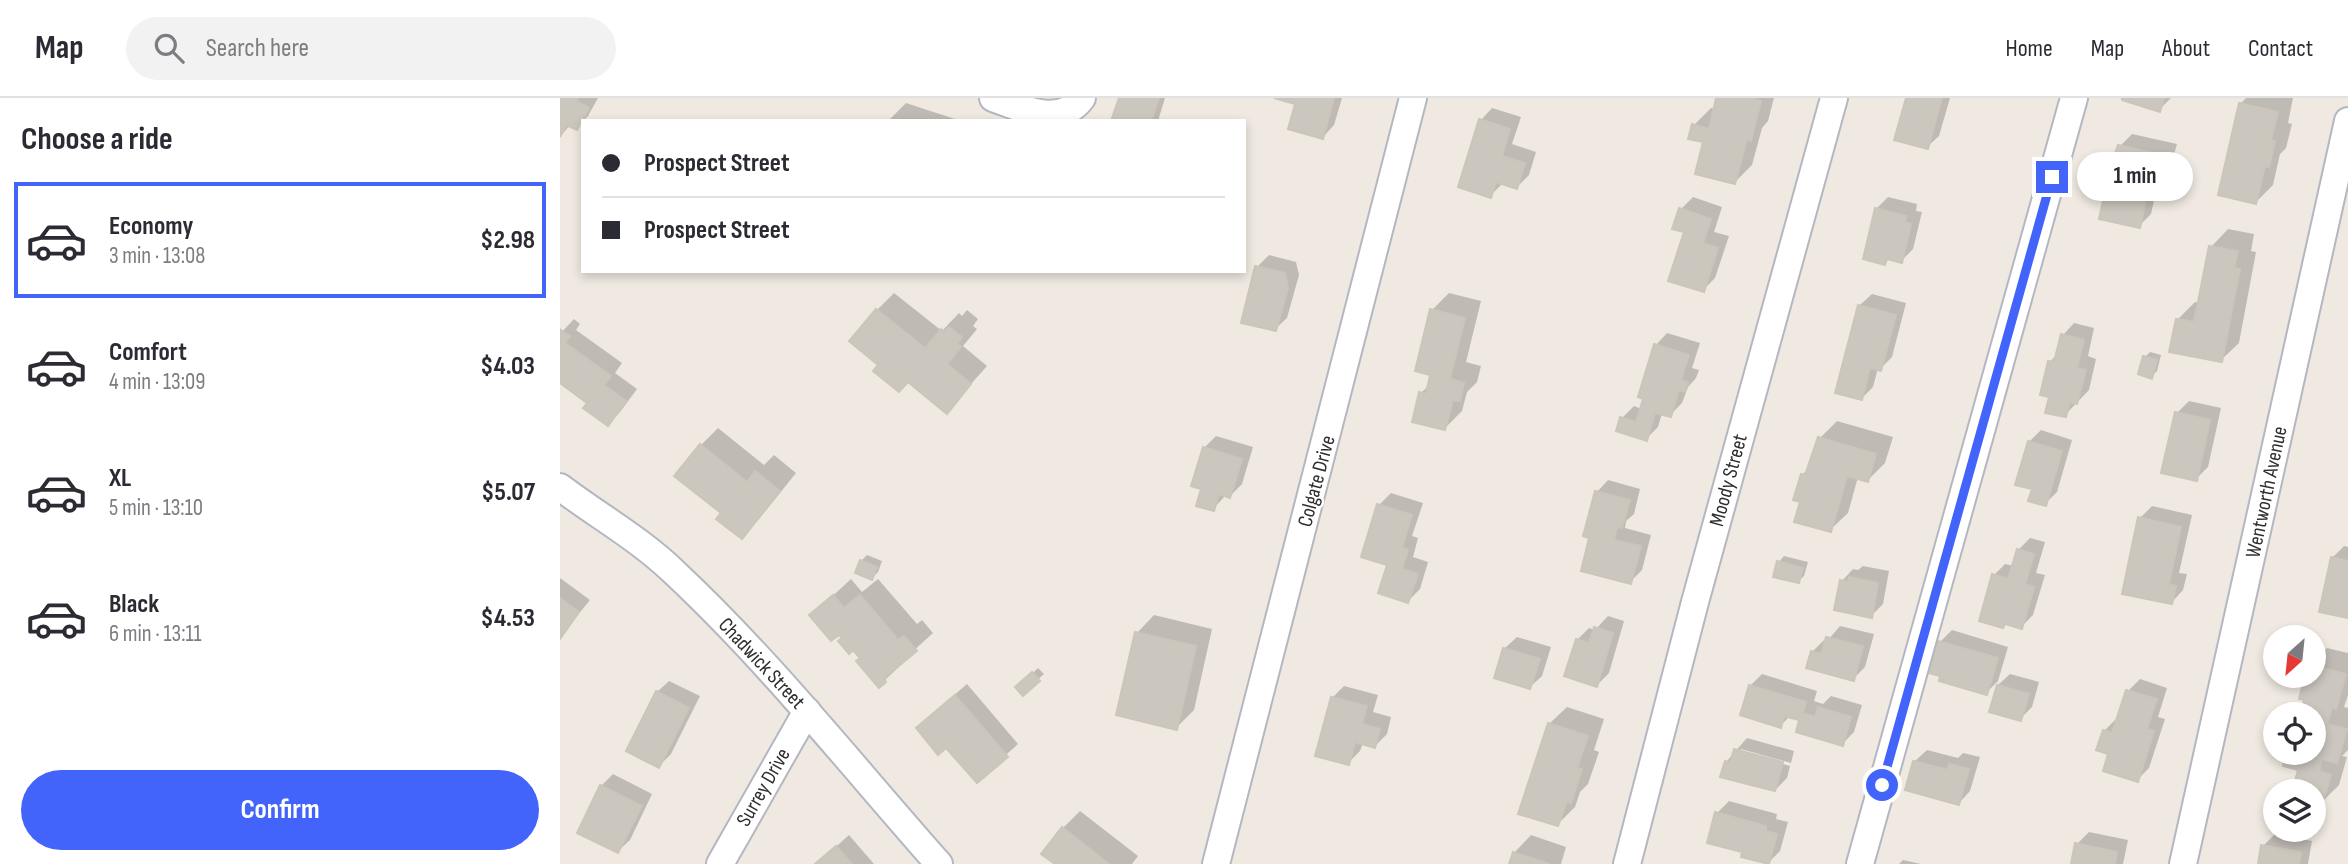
<!DOCTYPE html>
<meta charset="utf-8">
<style>
:root{--surface:#fff;--page:#f2f2f3;--text:#2b2b33;--muted:#7c7c81;--line:#e1e1e2;--accent:#4264fb}
body{margin:0;font-family:"Sofia Sans Condensed",sans-serif;background:var(--page);color:var(--text);height:100vh;display:flex;flex-direction:column;font-size:26px;white-space:nowrap}
*{box-sizing:border-box;margin:0}
p{font-size:23px;color:var(--muted)}
.icon{flex:none;width:38px;height:38px;fill:none;stroke:currentColor;stroke-width:2;stroke-linecap:round;stroke-linejoin:round}
.map{position:relative;flex:1;overflow:hidden}
.side{display:flex;flex-direction:column;background:var(--surface);width:560px}
.side>*{flex:none}
.hud{position:absolute;left:21px;top:21px;width:665px;height:154px;border-radius:0px;box-shadow:0 4px 10px #0003;display:grid;align-content:center;height:154px;padding:0 21px;background:var(--surface)}
.needle{width:46px;rotate:207deg}
.controls{position:absolute;left:1703px;top:527px;display:grid;gap:14px}
.controls a{display:grid;place-items:center;width:63px;height:63px;border-radius:50%;background:var(--surface);box-shadow:0 4px 10px #0003;font-size:35px}
.end{position:absolute;width:32px;height:32px;margin:-16px;border:9px solid #4264fb;background:#fff;box-shadow:0 0 0 4px #fff}
.from{border-radius:50%}
.bubble{position:absolute;height:49px;border-radius:24px;background:var(--surface);box-shadow:0 4px 10px #0003;font-size:23px;font-weight:700;line-height:49px;text-align:center}
.hud b{display:flex;align-items:center;gap:24px;height:66px;font-size:26px}
.hud b+b{border-top:2px solid var(--line)}
.hud i{width:18px;height:18px;background:var(--text)}
ul{padding:0;list-style:none}
li{display:flex;align-items:center;gap:21px;height:116px;margin:0 14px 10px;padding:0 7px;border:4px solid transparent;border-radius:0px}
li div{flex:1}
li b{display:block;font-size:26px}
li em{font-style:normal;font-weight:700}
li.on{border-color:var(--accent)}
li>.icon{width:63px;height:63px;stroke-width:1.5}
h2{padding:0 21px;font-size:32px;line-height:84px}
.primary-button{display:flex;gap:14px;margin-top:auto;padding:14px 21px}
.primary-button a{flex:1;height:80px;border-radius:42px;background:var(--accent);color:#fff;font-size:28px;font-weight:700;line-height:80px;text-align:center}
header{display:flex;align-items:center;gap:42px;box-sizing:border-box;height:98px;padding:0 35px;background:var(--surface);border-bottom:2px solid var(--line)}
header strong{font-size:33px}
nav{display:flex;gap:38px;margin-inline-start:auto;font-size:24px}
.search{width:490px;height:63px;background:var(--page);display:flex;align-items:center;gap:18px;box-sizing:border-box;padding:0 24px;border-radius:38px;color:var(--muted);font-size:26px}
main{display:flex;flex:1;min-height:0}
.map>svg:first-child{display:block}
.shadow{fill:#0003}
.building{fill:#cbc7bf;stroke:#cbc5ba;stroke-width:2}
.lines{fill:none;stroke-linecap:round;stroke-linejoin:round}
.street-casing{stroke:#b4b7c1;stroke-width:30}
.street{stroke:#fff;stroke-width:26}
.route{stroke:#4264fb;stroke-width:9}
.labels{text-anchor:middle;stroke-width:5;stroke-linejoin:round;paint-order:stroke}
.street-label{font-size:21px;fill:#2e2e2e;stroke:#fff}
</style>
<header>
<strong>Map</strong>
<div class="search"><svg class="icon" aria-label="search" viewBox="0 0 24 24"><circle cx="10" cy="10" r="6"/><path d="M15 15l6 6"/></svg>Search here</div>
<nav><a>Home</a><a>Map</a><a>About</a><a>Contact</a></nav>
</header>
<main>
<section class="side">
<h2>Choose a ride</h2>
<ul>
<li class="on"><svg class="icon" aria-label="car" viewBox="0 0 24 24"><path d="M5 17H2v-5l4-1 3-4h7l3 4 3 1v5h-3M9 17h6M6 11h13"/><circle cx="7" cy="17" r="2"/><circle cx="17" cy="17" r="2"/></svg><div><b>Economy</b><p>3 min · 13:08</p></div><em>$2.98</em></li>
<li><svg class="icon" aria-label="car" viewBox="0 0 24 24"><path d="M5 17H2v-5l4-1 3-4h7l3 4 3 1v5h-3M9 17h6M6 11h13"/><circle cx="7" cy="17" r="2"/><circle cx="17" cy="17" r="2"/></svg><div><b>Comfort</b><p>4 min · 13:09</p></div><em>$4.03</em></li>
<li><svg class="icon" aria-label="car" viewBox="0 0 24 24"><path d="M5 17H2v-5l4-1 3-4h7l3 4 3 1v5h-3M9 17h6M6 11h13"/><circle cx="7" cy="17" r="2"/><circle cx="17" cy="17" r="2"/></svg><div><b>XL</b><p>5 min · 13:10</p></div><em>$5.07</em></li>
<li><svg class="icon" aria-label="car" viewBox="0 0 24 24"><path d="M5 17H2v-5l4-1 3-4h7l3 4 3 1v5h-3M9 17h6M6 11h13"/><circle cx="7" cy="17" r="2"/><circle cx="17" cy="17" r="2"/></svg><div><b>Black</b><p>6 min · 13:11</p></div><em>$4.53</em></li>
</ul>
<div class="primary-button"><a>Confirm</a></div>
</section>
<div class="map">
<svg width="1788" height="766" viewBox="0 0 1788 766">
<rect width="100%" height="100%" fill="#efe9e1"/>
<g class="shadow">
<polygon points="0,0 38,0 28,18 16,30 10,27 0,39"/>
<polygon points="560,0 605,0 598,23 553,23"/>
<polygon points="720,0 782,0 774,27 763,39 737,5"/>
<polygon points="1158,0 1214,0 1208,23 1202,30 1192,67 1175,84 1134,27 1151,10 1155,11"/>
<polygon points="1347,0 1390,0 1379,38 1367,49"/>
<polygon points="1564,0 1611,0 1599,12"/>
<polygon points="1686,0 1733,0 1728,25 1732,26 1726,50 1720,56 1713,87 1696,104 1680,6"/>
<polygon points="346,5 401,23 328,23"/>
<polygon points="932,10 961,19 952,46 976,54 969,77 957,89 942,86 930,98 921,22"/>
<polygon points="1572,36 1617,46 1610,71 1598,84 1591,116 1579,128 1560,48"/>
<polygon points="1133,99 1162,109 1154,134 1169,138 1155,180 1143,192 1121,111"/>
<polygon points="1328,99 1357,106 1356,113 1362,114 1353,151 1341,163 1329,160 1325,165 1316,111"/>
<polygon points="1668,131 1694,136 1691,153 1696,154 1679,245 1661,262 1618,221 1635,204 1640,205 1651,149"/>
<polygon points="709,157 736,164 739,177 727,220 715,231 697,169"/>
<polygon points="334,195 382,233 399,215 402,218 407,212 418,221 413,228 417,231 403,248 427,268 387,313 349,282 320,266 317,212"/>
<polygon points="889,195 921,203 906,264 921,268 917,284 907,294 902,313 885,330 861,295 870,286 873,276 872,212"/>
<polygon points="1312,196 1346,205 1332,259 1320,271 1318,270 1313,289 1301,301 1277,294 1300,207"/>
<polygon points="14,221 20,226 16,232 62,265 55,275 77,291 60,314 48,326 29,304 0,283 0,236"/>
<polygon points="1514,225 1534,230 1528,258 1536,261 1529,292 1505,317 1490,264 1498,255 1503,237"/>
<polygon points="1107,235 1140,245 1132,270 1139,272 1136,280 1128,289 1122,305 1110,317 1102,315 1098,329 1086,341 1062,320 1074,308 1082,311 1096,247"/>
<polygon points="1590,254 1601,257 1597,273 1591,279 1585,259"/>
<polygon points="1629,303 1661,310 1648,369 1636,381 1617,315"/>
<polygon points="1277,323 1333,339 1325,365 1308,382 1298,379 1288,415 1270,432 1242,377 1250,369 1260,340"/>
<polygon points="158,330 204,367 214,357 236,375 199,421 182,438 163,415 141,347"/>
<polygon points="1481,332 1512,342 1497,394 1485,406 1474,390 1469,344"/>
<polygon points="656,338 693,349 682,386 670,398 666,397 653,411 643,389 644,350"/>
<polygon points="1048,382 1080,391 1074,416 1066,423 1065,430 1091,437 1082,472 1070,484 1031,438 1037,394"/>
<polygon points="831,395 863,405 852,438 858,440 853,459 868,464 860,491 848,503 829,466 819,407"/>
<polygon points="1592,408 1632,417 1619,475 1627,476 1623,492 1612,504 1580,420"/>
<polygon points="1470,440 1485,444 1476,475 1485,477 1473,517 1461,529 1447,524 1434,477 1445,466 1454,468 1458,452"/>
<polygon points="1784,448 1788,449 1788,518 1761,513 1772,460"/>
<polygon points="307,457 322,463 318,474 312,480 301,463"/>
<polygon points="1224,458 1248,464 1244,478 1238,483 1219,464"/>
<polygon points="1303,468 1329,473 1323,506 1311,518 1282,483 1293,471 1298,472"/>
<polygon points="0,480 30,502 0,539"/>
<polygon points="291,481 302,494 318,481 357,526 362,522 373,535 341,564 343,565 325,582 284,540 252,517"/>
<polygon points="594,517 652,531 634,612 616,630 577,535"/>
<polygon points="1048,518 1064,523 1049,575 1037,587 1017,542 1029,530 1035,532"/>
<polygon points="1280,528 1314,536 1305,569 1293,581 1252,554 1264,542 1267,543"/>
<polygon points="1392,532 1448,549 1438,583 1426,595 1382,577 1380,544"/>
<polygon points="957,539 991,549 982,578 970,589 936,579 945,550"/>
<polygon points="1767,550 1788,555 1788,597 1784,609 1788,610 1788,652 1782,658 1787,659 1779,687 1762,704 1754,702 1754,693 1734,693 1754,654 1754,616 1738,616 1743,610 1746,600 1741,600 1747,578 1754,578 1754,563"/>
<polygon points="478,570 484,576 463,595 458,589"/>
<polygon points="1202,576 1257,593 1254,603 1263,606 1271,598 1302,607 1294,634 1282,646 1242,621 1230,618 1220,628 1190,588"/>
<polygon points="1450,576 1479,584 1472,609 1460,621 1438,587"/>
<polygon points="1580,581 1607,590 1598,619 1605,621 1589,670 1577,682 1550,655 1544,633 1556,621 1558,622 1568,593"/>
<polygon points="109,583 140,598 111,656 99,668 97,594"/>
<polygon points="407,586 458,646 417,683 370,618"/>
<polygon points="784,588 818,597 813,614 831,619 827,636 815,648 803,645 800,653 788,665 772,600"/>
<polygon points="1007,609 1044,621 1034,652 1039,654 1028,686 1020,694 1015,709 998,726 989,626"/>
<polygon points="1187,640 1234,653 1231,665 1181,651 1178,654 1230,668 1227,680 1215,692 1166,664"/>
<polygon points="1367,652 1398,660 1403,655 1420,659 1410,693 1399,705 1347,691 1355,663"/>
<polygon points="53,676 92,696 70,742 58,753 41,688"/>
<polygon points="1169,703 1217,716 1216,721 1228,724 1220,753 1208,765 1157,715"/>
<polygon points="520,713 578,758 572,766 498,766 503,730"/>
<polygon points="1529,734 1568,742 1563,766 1513,766 1517,746"/>
<polygon points="1715,736 1752,743 1748,766 1700,766 1703,748"/>
<polygon points="289,737 314,766 256,766 259,764"/>
<polygon points="971,737 1006,749 1001,766 951,766 954,755"/>
<polygon points="1343,762 1361,766 1339,766"/>
</g>
<g class="building">
<polygon points="0,0 18,0 16,3 29,10 17,32 6,27 0,39"/>
<polygon points="559,0 599,0 591,23 551,23"/>
<polygon points="714,0 774,0 763,41 728,31 735,6"/>
<polygon points="1156,0 1190,0 1201,3 1191,43 1187,41 1175,86 1135,76 1143,44 1128,41 1132,26 1149,31"/>
<polygon points="1346,0 1382,0 1368,51 1334,42"/>
<polygon points="1562,0 1604,0 1600,14 1562,2"/>
<polygon points="1679,5 1718,14 1711,42 1715,43 1709,69 1705,68 1696,106 1658,97"/>
<polygon points="919,21 950,31 942,58 965,65 957,91 936,84 931,100 898,89"/>
<polygon points="1558,47 1606,58 1599,85 1590,83 1580,130 1539,121 1552,63"/>
<polygon points="1119,110 1151,121 1143,145 1158,150 1144,194 1108,183 1124,134 1112,131"/>
<polygon points="1315,110 1346,118 1345,124 1351,126 1342,165 1327,161 1325,167 1303,161"/>
<polygon points="1649,148 1678,153 1674,170 1680,171 1662,264 1609,254 1616,221 1634,224"/>
<polygon points="695,168 725,175 728,190 716,233 681,225"/>
<polygon points="1298,207 1336,217 1321,273 1310,270 1302,302 1275,295"/>
<polygon points="316,211 365,250 381,231 384,234 389,229 402,239 397,246 401,249 387,266 411,286 387,316 348,284 339,294 313,273 318,267 289,243"/>
<polygon points="870,211 905,220 890,281 904,285 900,303 893,302 885,332 852,324 859,294 866,296 870,277 855,273"/>
<polygon points="1,232 10,238 5,245 51,278 44,287 66,303 48,328 23,310 27,305 0,285"/>
<polygon points="1501,236 1524,242 1517,270 1526,272 1517,306 1510,304 1506,319 1485,315 1489,299 1480,297 1488,263 1494,264"/>
<polygon points="1094,246 1129,257 1121,282 1128,284 1125,294 1119,292 1111,319 1095,315 1087,343 1056,333 1060,319 1076,324 1083,301 1078,299"/>
<polygon points="1583,258 1597,262 1592,281 1578,276"/>
<polygon points="1615,314 1650,322 1637,383 1601,375"/>
<polygon points="1258,339 1316,356 1308,384 1287,378 1271,434 1234,424 1240,404 1233,402 1241,376 1245,377"/>
<polygon points="1468,343 1502,353 1486,408 1468,403 1472,391 1455,387"/>
<polygon points="140,346 187,384 195,373 220,393 182,441 156,421 161,415 114,378"/>
<polygon points="643,349 682,361 670,400 659,396 654,413 636,408 641,391 631,388"/>
<polygon points="1035,393 1070,402 1062,430 1057,429 1054,442 1081,448 1071,486 1021,473 1029,440 1023,438"/>
<polygon points="817,406 852,417 842,450 848,452 842,471 858,476 848,505 818,495 827,467 801,459"/>
<polygon points="1578,419 1621,429 1609,486 1616,488 1612,506 1562,496"/>
<polygon points="1457,451 1474,456 1465,486 1474,489 1462,531 1445,526 1443,530 1419,523 1432,476 1448,481"/>
<polygon points="1771,459 1788,463 1788,520 1759,514"/>
<polygon points="300,462 317,469 312,482 295,475"/>
<polygon points="1217,463 1243,470 1239,485 1213,479"/>
<polygon points="1289,479 1318,485 1312,520 1274,512 1280,482 1288,484"/>
<polygon points="273,497 284,510 300,497 338,542 344,538 357,553 324,580 326,584 319,590 296,563 300,560 293,552 289,556 278,543 282,540 279,537 271,543 249,517"/>
<polygon points="0,500 19,514 0,541"/>
<polygon points="1034,529 1053,535 1037,589 1004,578 1016,541 1029,545"/>
<polygon points="575,534 636,548 617,632 556,617"/>
<polygon points="1266,539 1303,548 1294,583 1246,570 1251,553 1261,556"/>
<polygon points="1378,543 1438,560 1427,597 1379,583 1380,578 1369,575"/>
<polygon points="943,550 980,561 970,591 934,580"/>
<polygon points="1754,568 1786,576 1776,611 1772,609 1767,626 1787,631 1777,665 1762,661 1759,673 1771,677 1762,706 1754,704 1754,693 1732,693 1738,672 1723,668 1725,654 1754,654 1754,616 1740,616 1744,602 1739,601 1745,578 1754,578"/>
<polygon points="472,574 480,583 463,598 455,589"/>
<polygon points="1189,587 1246,604 1243,615 1255,619 1258,609 1291,619 1283,648 1236,634 1239,622 1224,618 1221,630 1180,617"/>
<polygon points="1437,587 1469,596 1461,623 1429,614"/>
<polygon points="1566,592 1597,601 1587,631 1594,633 1578,684 1543,673 1548,656 1536,652 1543,632 1552,635"/>
<polygon points="96,593 129,610 99,670 66,653"/>
<polygon points="395,597 448,659 417,685 386,650 378,657 356,630"/>
<polygon points="771,599 807,608 802,626 820,631 815,650 795,644 789,667 755,658"/>
<polygon points="988,625 1028,638 1017,670 1022,671 1011,705 1007,703 998,728 958,716"/>
<polygon points="1174,651 1223,664 1215,693 1160,679 1165,663 1170,665"/>
<polygon points="1353,663 1388,672 1389,666 1409,671 1399,707 1345,692"/>
<polygon points="40,687 82,708 58,755 17,735"/>
<polygon points="1155,714 1206,728 1206,733 1217,736 1209,766 1181,759 1182,754 1147,745"/>
<polygon points="502,729 549,766 495,766 481,756"/>
<polygon points="1515,745 1557,754 1555,766 1511,766"/>
<polygon points="1701,747 1741,754 1739,766 1698,766"/>
<polygon points="276,748 292,766 255,766"/>
<polygon points="953,754 990,766 949,766"/>
</g>
<g class="lines">
<g class="street-casing">
<g id="street">
<path d="M433,0c28,10 67,30 89,0"/>
<path d="M0,389c38,29 80,52 115,86 96,90 177,193 264,291"/>
<polyline points="160,766 247,613"/>
<polyline points="656,766 853,0"/>
<polyline points="1067,766 1135,504 1274,0"/>
<polyline points="1300,766 1514,0"/>
<polyline points="1623,766 1788,23"/>
</g>
</g>
<use href="#street" class="street"/>
</g>
<g class="lines">
<polyline class="route" points="1322,687 1492,79"/>
</g>
<g class="labels">
<g class="street-label">
<text transform="translate(1168 382) rotate(-75)" y="7">Moody Street</text>
<text transform="translate(756 383) rotate(-75)" y="7">Colgate Drive</text>
<text transform="translate(1706 394) rotate(-78)" y="7">Wentworth Avenue</text>
<text transform="translate(202 565) rotate(47)" y="7">Chadwick Street</text>
<text transform="translate(203 689) rotate(-60)" y="7">Surrey Drive</text>
</g>
</g>
</svg>
<div class="controls">
<a><svg class="needle" viewBox="-14 -14 28 28"><path d="M0-13l5 13h-10z" fill="#e53935"/><path d="M0 13l5-13h-10z" fill="#7c7c81"/></svg></a>
<a><svg class="icon" aria-label="locate" viewBox="0 0 24 24"><circle cx="12" cy="12" r="6"/><path d="M12 2v4M12 18v4M2 12h4M18 12h4"/></svg></a>
<a><svg class="icon" aria-label="layers" viewBox="0 0 24 24"><path d="M12 4l9 5-9 5-9-5zM3 14l9 5 9-5"/></svg></a>
</div>
<i class="end from" style="left:1322px;top:687px"></i>
<i class="end" style="left:1492px;top:79px"></i>
<div class="bubble" style="left:1517px;top:54px;width:116px">1 min</div>
<div class="hud">
<b><i class="from"></i>Prospect Street</b>
<b><i></i>Prospect Street</b>
</div>
</div>
</main>
